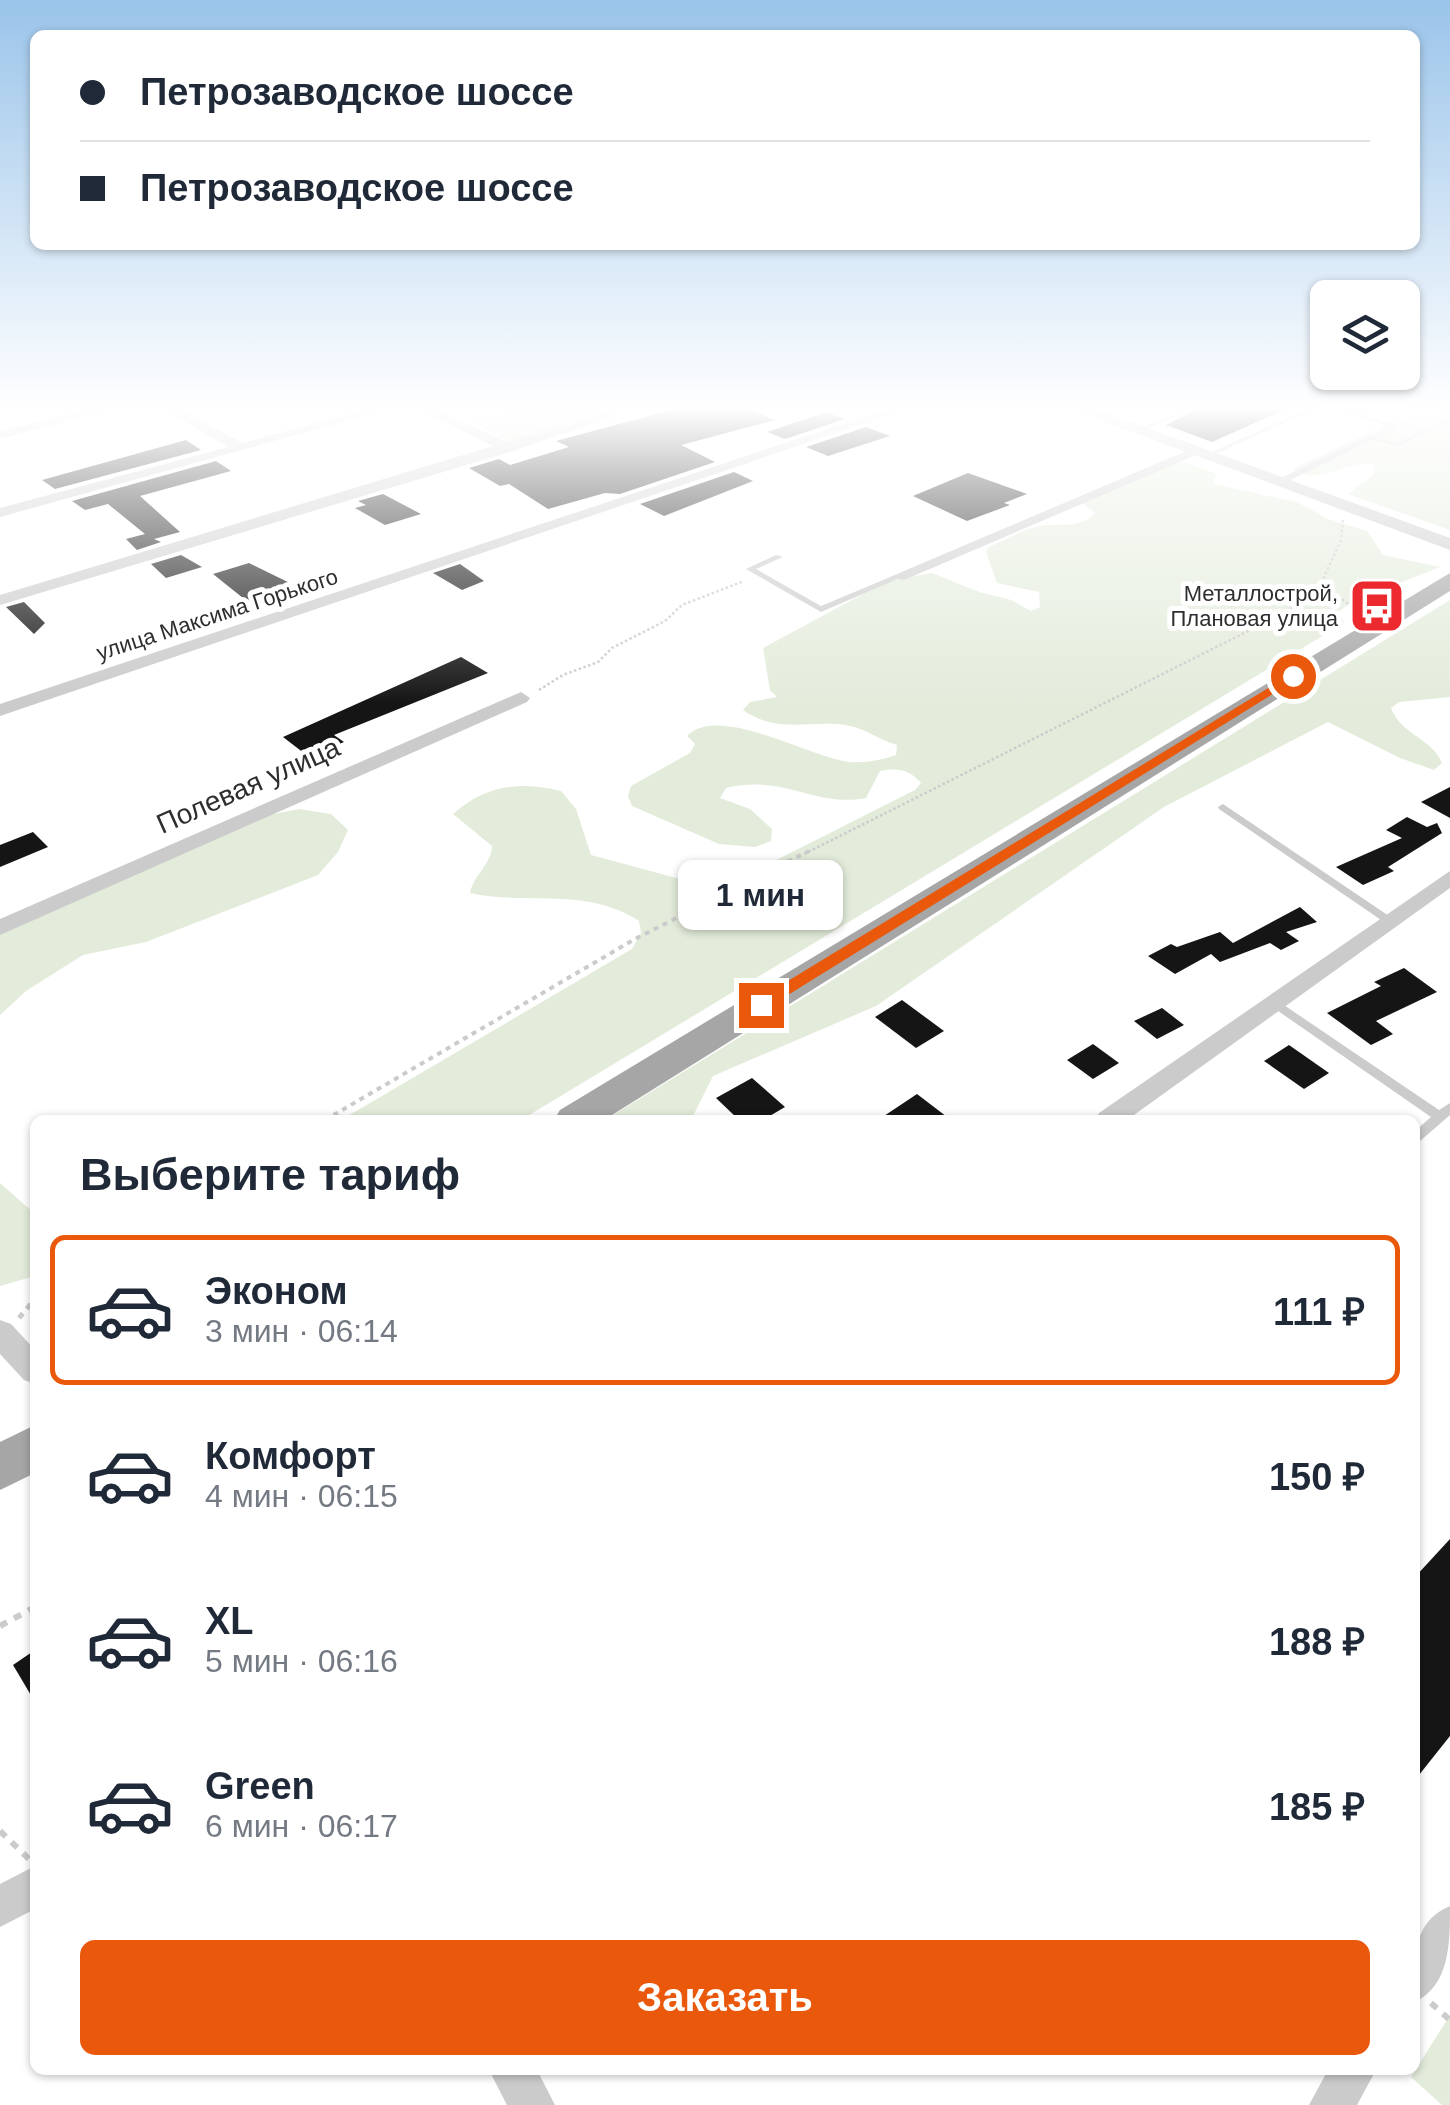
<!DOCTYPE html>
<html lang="ru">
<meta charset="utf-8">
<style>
:root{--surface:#fff;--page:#f6f6f7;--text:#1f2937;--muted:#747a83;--line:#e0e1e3;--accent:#ea580c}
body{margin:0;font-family:Arial,sans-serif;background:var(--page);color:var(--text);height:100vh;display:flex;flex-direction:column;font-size:38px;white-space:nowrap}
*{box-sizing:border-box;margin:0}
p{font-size:32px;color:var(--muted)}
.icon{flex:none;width:55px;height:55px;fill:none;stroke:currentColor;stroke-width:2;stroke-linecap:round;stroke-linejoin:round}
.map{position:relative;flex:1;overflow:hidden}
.side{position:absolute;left:30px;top:1115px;width:1390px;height:960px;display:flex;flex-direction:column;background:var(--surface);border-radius:15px;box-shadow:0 2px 8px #0004}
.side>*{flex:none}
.top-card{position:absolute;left:30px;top:30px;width:1390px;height:220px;border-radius:15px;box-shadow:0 2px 8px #0004;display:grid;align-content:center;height:220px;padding:0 50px;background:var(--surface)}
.buttons{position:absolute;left:1310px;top:280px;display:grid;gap:20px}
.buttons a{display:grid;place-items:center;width:110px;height:110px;border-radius:15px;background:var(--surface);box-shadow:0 2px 8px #0004;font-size:50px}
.end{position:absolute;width:45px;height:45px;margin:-22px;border:12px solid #ea580c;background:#fff;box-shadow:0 0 0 5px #fff}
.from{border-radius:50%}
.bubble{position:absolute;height:70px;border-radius:15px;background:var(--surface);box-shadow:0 2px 8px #0004;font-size:32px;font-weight:700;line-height:70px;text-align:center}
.top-card b{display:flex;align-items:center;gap:35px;height:95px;font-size:38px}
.top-card b+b{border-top:2px solid var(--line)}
.top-card i{width:25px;height:25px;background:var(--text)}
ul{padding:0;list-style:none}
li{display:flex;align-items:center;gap:30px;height:150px;margin:0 20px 15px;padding:0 30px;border:5px solid transparent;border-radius:15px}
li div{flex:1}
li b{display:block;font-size:38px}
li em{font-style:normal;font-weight:700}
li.active{border-color:var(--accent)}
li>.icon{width:90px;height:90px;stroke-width:1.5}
h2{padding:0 50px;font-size:45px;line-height:120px}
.action{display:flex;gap:20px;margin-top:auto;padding:20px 50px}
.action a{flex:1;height:115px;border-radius:15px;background:var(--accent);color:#fff;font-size:40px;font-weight:700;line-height:115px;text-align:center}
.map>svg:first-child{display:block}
.green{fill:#e3ecdb}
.building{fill:#151515}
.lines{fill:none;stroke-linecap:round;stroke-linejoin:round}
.path-far3{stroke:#cbcbcb;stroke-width:2.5;stroke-dasharray:2.5 2.5;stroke-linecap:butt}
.path-far2{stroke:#cbcbcb;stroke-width:4;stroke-dasharray:5 5;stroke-linecap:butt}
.path-far1{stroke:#cbcbcb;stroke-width:5;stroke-dasharray:6 6;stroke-linecap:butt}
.path{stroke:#cbcbcb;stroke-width:6;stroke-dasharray:8 8;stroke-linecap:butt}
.service{fill:#cbcbcb;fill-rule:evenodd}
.minor{fill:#cbcbcb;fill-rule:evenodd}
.tertiary{fill:#cbcbcb;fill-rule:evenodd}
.primary{fill:#a6a6a6;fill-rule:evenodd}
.route{fill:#ea580c}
.labels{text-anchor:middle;stroke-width:10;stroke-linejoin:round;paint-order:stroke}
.far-poi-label{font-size:22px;fill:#2e2e2e;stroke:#fff;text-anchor:end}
.far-street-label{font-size:22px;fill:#2e2e2e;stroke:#fff}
.street-label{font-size:28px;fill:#2e2e2e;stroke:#fff}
</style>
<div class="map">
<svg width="1450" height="2105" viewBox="0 0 1450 2105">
<rect width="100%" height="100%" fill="#fff"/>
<g class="green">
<polygon points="509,408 620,408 510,443 470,422"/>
<path d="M1436,414l14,5v111l-102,-36 27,-21 -2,-9c-28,-5 -52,24 -81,5l99,-47z"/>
<path d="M1175,462l13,1 28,11 -3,10 84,18 31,17 39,12 16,24 57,12 -88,35 -14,10 6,11 -823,497h-180l291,-171 9,-16 -2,-12c-53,-35 -111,-15 -169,-28 4,-19 21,-28 22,-47l-39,-32c33,-29 66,-33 108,-23l15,18 15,46 115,31h19l190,-96 6,-7c-12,-14 -24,-15 -41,-12l-14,27c-52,10 -81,-24 -140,-10l-6,10 30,11 22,20 -1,12 -16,6 -36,-3 -87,-38 -4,-10 3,-10 59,-33 5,-9 -8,-8c32,-33 123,22 163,26 17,1 31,-2 46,-7l1,-10c-19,-5 -31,-17 -52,-20 -37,-5 -68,9 -102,-15l7,-8 27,-5 -7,-7 -7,-42 124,-67 45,-8 47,19 32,8 20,11 9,-4 -1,-15 -42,-9 -11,-31 2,-5c16,-6 37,-19 53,-21 19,-3 39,3 54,-13l-13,-10z"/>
<path d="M1450,600v97l-51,5 -8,6c9,26 42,31 51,55l-8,7 -34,-12 -72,-36 -164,85 -288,199 -163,70 -22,44h-86z"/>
<polygon points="299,809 331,814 348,830 338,852 318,875 146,942 83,955 26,991 0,1015 0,933 259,817"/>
<polygon points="0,1183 35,1214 35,1276 0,1286"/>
<polygon points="1450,2015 1450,2105 1442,2105 1411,2077"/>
</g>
<g class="building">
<polygon points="678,408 747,408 775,420 681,445 715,462 620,494 605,493 548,509 509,484 500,486 469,468 499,459 510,465 569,447 556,441"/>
<polygon points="1200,408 1288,408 1212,442 1166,425"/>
<polygon points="826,412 845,419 785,439 767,432"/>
<polygon points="866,427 890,436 828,456 806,447"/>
<polygon points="186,440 201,450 55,489 42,480"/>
<polygon points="216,461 231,471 140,496 180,532 154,539 161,542 137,550 126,539 145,534 108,504 85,510 72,501"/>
<polygon points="734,472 753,481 664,516 640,504"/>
<polygon points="968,473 1027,494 1004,503 1010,505 967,521 913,496"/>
<polygon points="383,494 421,514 385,525 355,508 366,505 358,501"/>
<polygon points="181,555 202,567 166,578 151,564"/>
<polygon points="249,563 296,586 248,602 213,574"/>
<polygon points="460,564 484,581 462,590 433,573"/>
<polygon points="24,602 45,623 34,634 6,607"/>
<polygon points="461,657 488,673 334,735 344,742 309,757 283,737"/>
<polygon points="1450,787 1450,818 1421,802"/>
<polygon points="1407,817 1427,827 1437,823 1442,833 1388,867 1394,871 1363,885 1336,867 1402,838 1386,830"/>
<polygon points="33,832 48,847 0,867 0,845"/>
<polygon points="1300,907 1317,922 1286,932 1299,941 1281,950 1270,943 1220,962 1211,954 1175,974 1148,956 1171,944 1177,947 1220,932 1233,943"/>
<polygon points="1404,968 1437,992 1376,1021 1393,1034 1371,1045 1327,1013 1381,986 1374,982"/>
<polygon points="902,1000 944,1031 916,1048 875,1017"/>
<polygon points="1162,1008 1184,1025 1157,1039 1134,1021"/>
<polygon points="1093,1044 1119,1063 1093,1079 1067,1060"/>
<polygon points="1289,1045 1329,1073 1304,1089 1264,1061"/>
<polygon points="752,1078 785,1107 763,1120 739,1120 716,1098"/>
<polygon points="917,1094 951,1120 878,1120"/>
<polygon points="1450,1539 1450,1736 1415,1780 1415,1577"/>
<polygon points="35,1650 35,1702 13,1665"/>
</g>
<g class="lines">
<g class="path-far3">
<polyline points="492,421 525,411 555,417"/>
<polyline points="1343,520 1341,540 1324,577 1335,594 1362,614"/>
<polyline points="539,690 563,675 598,662 612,648 665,621 682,605 744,581"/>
<polyline points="804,854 1286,612 1327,585"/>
</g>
<polyline class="path-far2" points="325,1120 635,939 809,851"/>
<polyline class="path-far1" points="19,1318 35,1299"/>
<g class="path">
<polyline points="0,1626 35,1607"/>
<polyline points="0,1831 29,1859"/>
<polyline points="1431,2003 1450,2020"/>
</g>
<g class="service">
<polygon points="1187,408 1196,408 1140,432 1135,431"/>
<polygon points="1309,408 1318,408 1208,457 1203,456"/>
<polygon points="1335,408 1346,408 1397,426 1397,428 1378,437 1396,443 1450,416 1450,421 1399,446 1373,440 1282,484 1276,484 1276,480 1389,427"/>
<polygon points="1428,408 1439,408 1450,412 1450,416"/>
<polygon points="776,555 783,557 756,569 821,606 895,575 902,577 821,612 746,569"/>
<polygon points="1223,804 1392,918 1394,920 1392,922 1384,922 1219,809 1218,807"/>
<polygon points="1272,997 1439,1110 1450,1103 1450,1115 1420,1141 1415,1143 1415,1131 1431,1117 1268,1004 1266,1001 1268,998"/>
</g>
<g class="minor">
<polygon points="92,408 115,408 0,439 0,431"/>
<polygon points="163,408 179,408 242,443 371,408 393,408 0,517 0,508 228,447"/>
<polygon points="417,408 434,408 507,442 608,412 615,416 513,451 0,605 0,595 493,446"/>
<polygon points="890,408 910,408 0,716 0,704"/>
<polygon points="1191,449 1203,452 904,580 890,577"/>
<polygon points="521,692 530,698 527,702 0,935 0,919"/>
<polygon points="1450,871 1450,888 1127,1120 1095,1120 1099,1113"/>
<polygon points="0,1320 11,1324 35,1350 35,1384 24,1380 0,1354"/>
<polygon points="35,1866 35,1909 0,1927 0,1884"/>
<path d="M1450,1906c0,37 0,79 -35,96 0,-37 -6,-79 35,-96z"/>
<polygon points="489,2070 537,2070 555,2105 507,2105"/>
<polygon points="1328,2070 1376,2070 1357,2105 1309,2105"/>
</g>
<polygon class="tertiary" points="1068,408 1092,408 1450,538 1450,550"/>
<g class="primary">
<polygon points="1450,573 1450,591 604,1120 554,1120 560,1110"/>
<polygon points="35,1425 35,1473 0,1490 0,1442"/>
</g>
</g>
<linearGradient id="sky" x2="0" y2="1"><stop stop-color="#9ac4ea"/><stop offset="0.58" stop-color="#fff"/><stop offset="1" stop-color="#fff" stop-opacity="0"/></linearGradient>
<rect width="1450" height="703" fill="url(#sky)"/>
<polygon class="route" points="1293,673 1297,679 767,1008 755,1008 755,1001"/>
<defs>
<g id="bus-square" transform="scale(2.875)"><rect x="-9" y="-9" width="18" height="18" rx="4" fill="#eb292e" stroke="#fff"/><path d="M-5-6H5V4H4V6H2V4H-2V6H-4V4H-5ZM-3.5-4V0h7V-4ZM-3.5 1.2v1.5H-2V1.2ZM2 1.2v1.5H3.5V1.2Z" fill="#fff"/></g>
</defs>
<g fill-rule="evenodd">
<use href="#bus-square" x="1377" y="606"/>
</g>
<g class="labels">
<g class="far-poi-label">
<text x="1338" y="601">Металлострой,<tspan x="1338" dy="25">Плановая улица</tspan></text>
</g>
<g class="far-street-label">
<text transform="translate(217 614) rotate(-18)" y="8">улица Максима Горького</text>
</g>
<g class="street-label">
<text transform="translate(248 785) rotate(-24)" y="10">Полевая улица</text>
</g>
</g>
</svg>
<div class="buttons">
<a><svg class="icon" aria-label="layers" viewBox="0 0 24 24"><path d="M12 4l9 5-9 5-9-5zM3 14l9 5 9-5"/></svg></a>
</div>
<i class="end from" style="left:1293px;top:676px"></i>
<i class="end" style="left:761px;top:1005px"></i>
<div class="bubble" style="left:678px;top:860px;width:165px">1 мин</div>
<div class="top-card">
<b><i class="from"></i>Петрозаводское шоссе</b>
<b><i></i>Петрозаводское шоссе</b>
</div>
<section class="side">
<h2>Выберите тариф</h2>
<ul>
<li class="active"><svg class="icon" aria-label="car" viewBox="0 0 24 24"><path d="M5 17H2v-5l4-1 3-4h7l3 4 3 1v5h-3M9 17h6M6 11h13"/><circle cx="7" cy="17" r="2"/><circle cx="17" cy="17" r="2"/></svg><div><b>Эконом</b><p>3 мин · 06:14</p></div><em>111 ₽</em></li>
<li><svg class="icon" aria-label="car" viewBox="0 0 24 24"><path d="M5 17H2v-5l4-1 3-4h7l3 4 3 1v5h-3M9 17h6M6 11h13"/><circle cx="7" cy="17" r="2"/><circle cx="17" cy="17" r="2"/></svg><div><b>Комфорт</b><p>4 мин · 06:15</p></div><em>150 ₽</em></li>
<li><svg class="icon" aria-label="car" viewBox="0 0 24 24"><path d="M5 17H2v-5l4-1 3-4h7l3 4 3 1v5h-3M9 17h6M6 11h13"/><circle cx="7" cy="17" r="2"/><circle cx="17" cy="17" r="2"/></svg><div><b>XL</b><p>5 мин · 06:16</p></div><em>188 ₽</em></li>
<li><svg class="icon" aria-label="car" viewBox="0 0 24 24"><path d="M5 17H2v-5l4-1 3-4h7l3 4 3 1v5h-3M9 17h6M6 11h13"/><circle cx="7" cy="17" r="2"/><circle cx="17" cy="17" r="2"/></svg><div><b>Green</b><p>6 мин · 06:17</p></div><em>185 ₽</em></li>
</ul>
<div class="action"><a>Заказать</a></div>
</section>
</div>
